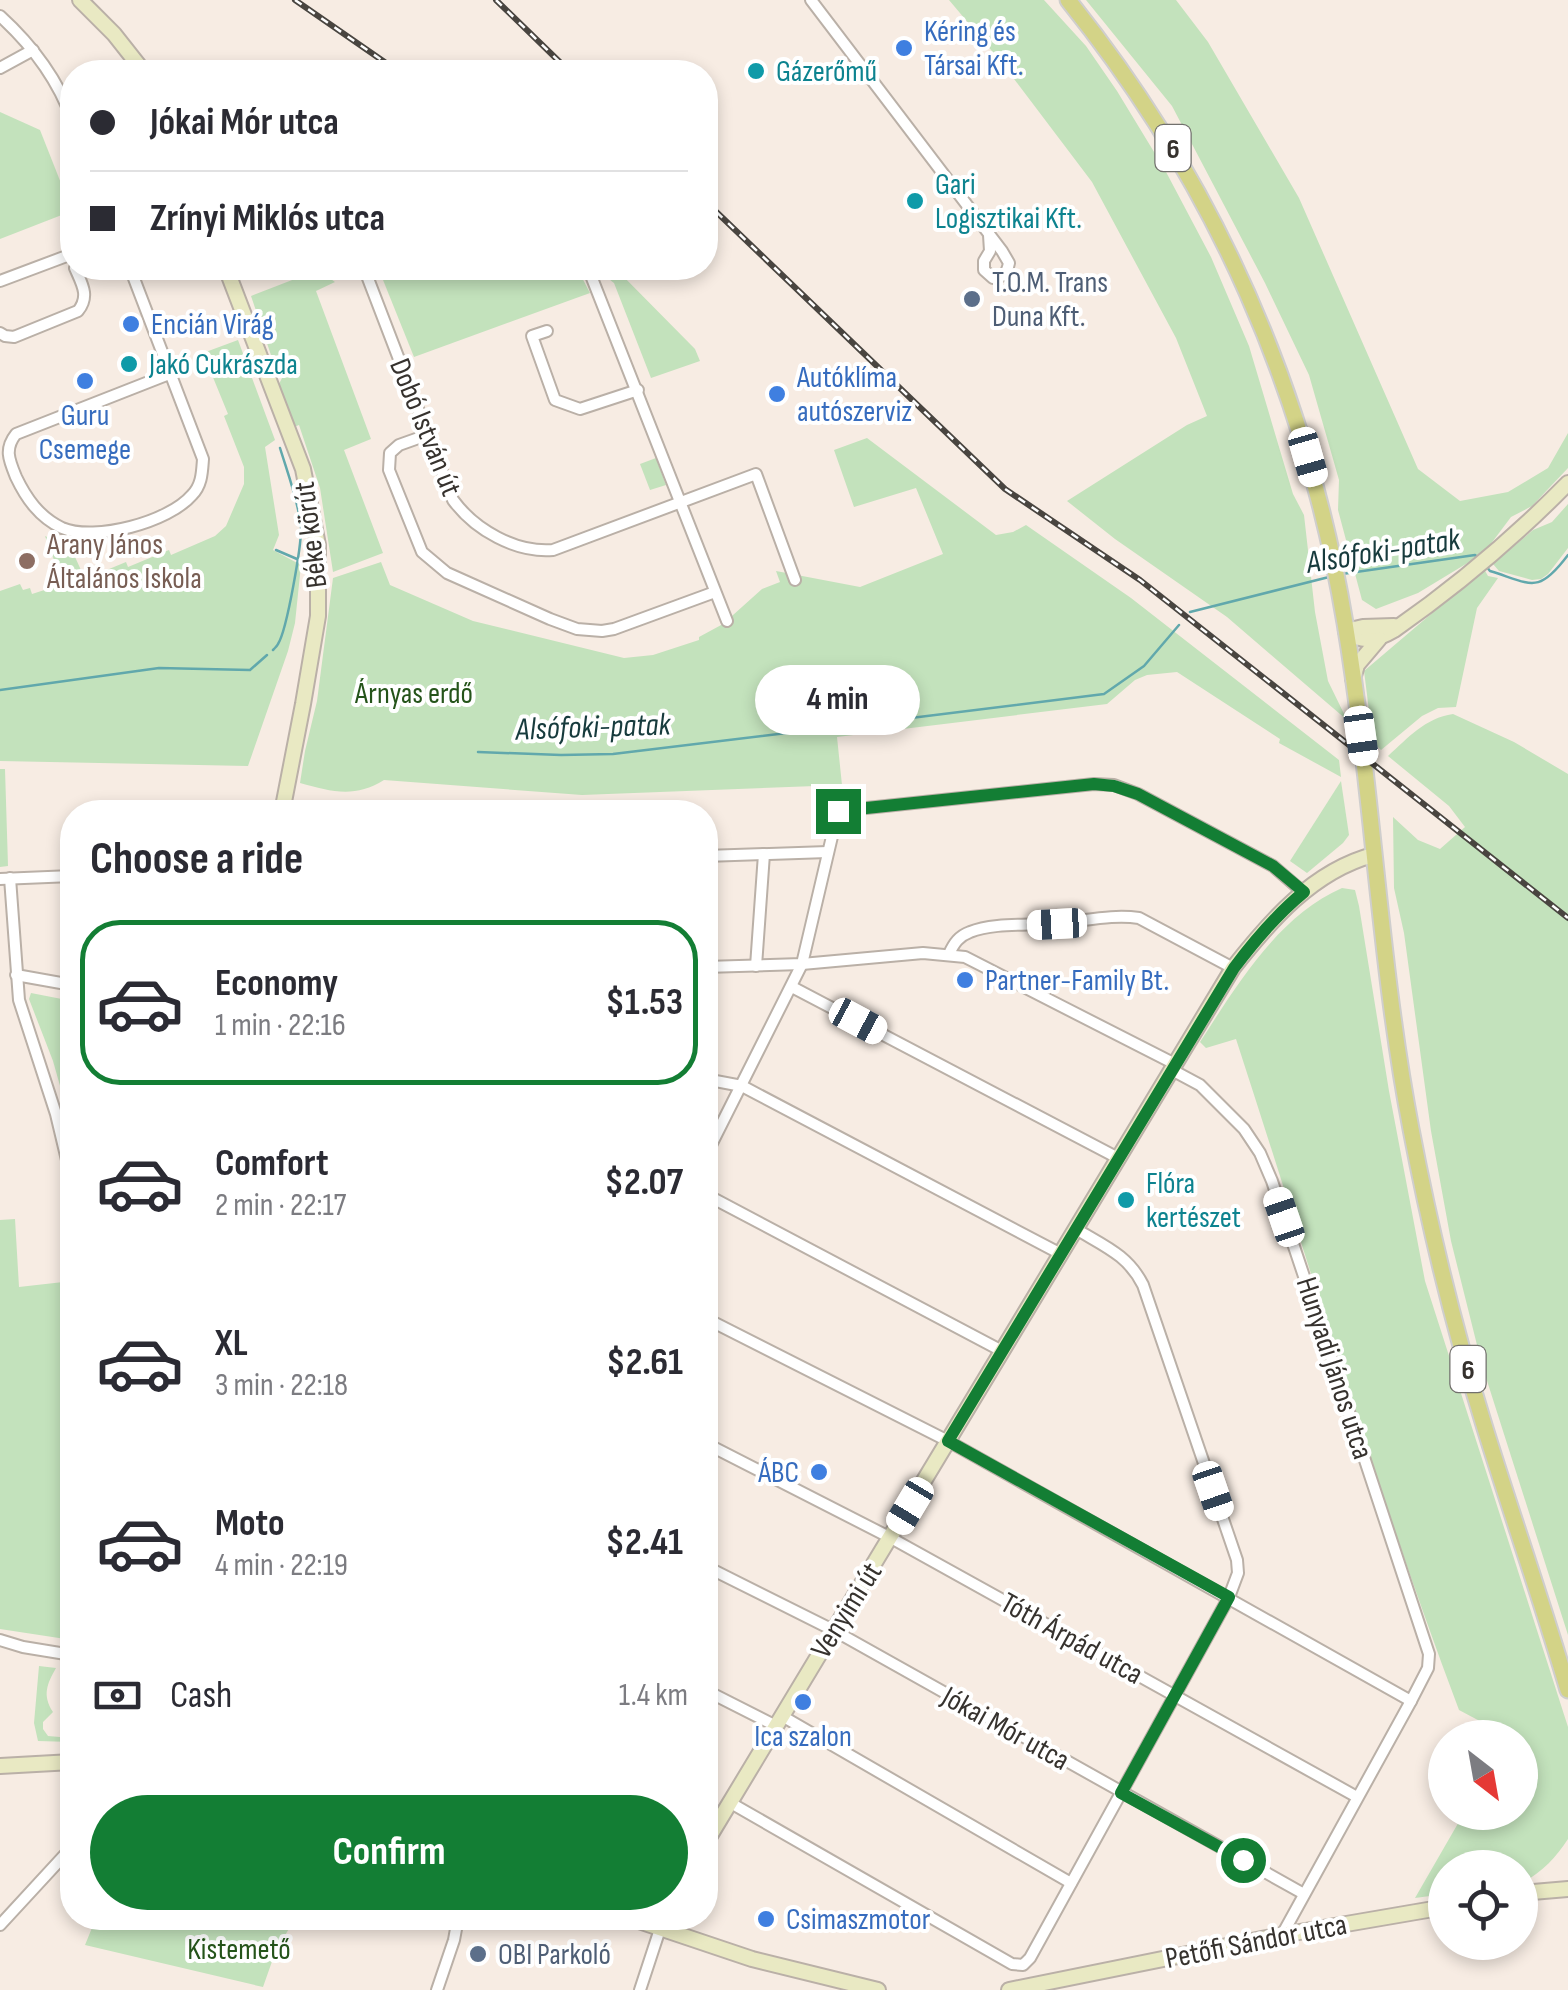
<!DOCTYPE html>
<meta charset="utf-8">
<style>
:root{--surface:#fff;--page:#f2f2f3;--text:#2b2b33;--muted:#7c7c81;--line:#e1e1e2;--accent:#137e34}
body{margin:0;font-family:"Sofia Sans Condensed",sans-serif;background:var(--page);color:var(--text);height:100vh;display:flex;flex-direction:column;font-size:38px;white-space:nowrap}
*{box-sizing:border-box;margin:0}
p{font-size:32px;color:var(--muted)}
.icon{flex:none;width:55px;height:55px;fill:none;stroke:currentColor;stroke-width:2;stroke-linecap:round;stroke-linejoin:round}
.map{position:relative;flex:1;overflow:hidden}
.side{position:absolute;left:60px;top:800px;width:658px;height:1130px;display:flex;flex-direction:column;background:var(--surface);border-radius:40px;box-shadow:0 5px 15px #0003}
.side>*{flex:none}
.guide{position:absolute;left:60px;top:60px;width:658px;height:220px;border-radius:40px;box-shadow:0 5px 15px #0003;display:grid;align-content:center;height:220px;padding:0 30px;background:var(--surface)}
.needle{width:65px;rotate:149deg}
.tools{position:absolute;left:1428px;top:1720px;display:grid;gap:20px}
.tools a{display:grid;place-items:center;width:110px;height:110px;border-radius:50%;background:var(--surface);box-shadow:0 5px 15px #0003;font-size:50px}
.end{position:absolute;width:45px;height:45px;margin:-22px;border:12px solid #137e34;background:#fff;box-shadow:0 0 0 5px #fff}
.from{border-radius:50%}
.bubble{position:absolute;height:70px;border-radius:35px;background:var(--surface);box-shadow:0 5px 15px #0003;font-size:32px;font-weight:700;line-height:70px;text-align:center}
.car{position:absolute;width:30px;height:60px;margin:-30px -15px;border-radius:12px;box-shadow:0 0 8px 2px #0007;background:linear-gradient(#fff 24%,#345 0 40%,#fff 0 76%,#345 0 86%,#fff 0)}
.guide b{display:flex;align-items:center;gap:35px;height:95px;font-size:38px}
.guide b+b{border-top:2px solid var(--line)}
.guide i{width:25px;height:25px;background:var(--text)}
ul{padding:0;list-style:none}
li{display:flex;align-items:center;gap:30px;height:165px;margin:0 20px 15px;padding:0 10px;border:5px solid transparent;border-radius:40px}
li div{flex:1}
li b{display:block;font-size:38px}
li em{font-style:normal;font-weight:700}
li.active{border-color:var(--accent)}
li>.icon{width:90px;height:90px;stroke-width:1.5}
h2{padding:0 30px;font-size:45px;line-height:120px}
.pay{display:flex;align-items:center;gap:25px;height:110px;padding:0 30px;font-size:38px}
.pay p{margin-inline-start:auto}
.button{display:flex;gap:20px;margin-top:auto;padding:20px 30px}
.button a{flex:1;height:115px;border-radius:60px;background:var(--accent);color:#fff;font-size:40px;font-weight:700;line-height:115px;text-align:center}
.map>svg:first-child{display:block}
.green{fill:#c3e2bc}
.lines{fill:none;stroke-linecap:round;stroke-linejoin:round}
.stream{stroke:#61a8ac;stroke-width:2.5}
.street-casing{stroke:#bab0a7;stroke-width:14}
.secondary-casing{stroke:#bab0a7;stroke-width:18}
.primary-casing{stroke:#cfcecd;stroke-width:19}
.street{stroke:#fff;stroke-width:10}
.secondary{stroke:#e9e9c3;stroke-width:14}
.primary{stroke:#d3d387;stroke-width:15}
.rail-casing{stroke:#494540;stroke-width:6}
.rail{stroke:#fff;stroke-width:2.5;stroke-dasharray:8;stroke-linecap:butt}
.route{stroke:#137e34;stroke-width:12}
.shop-dot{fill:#3f7fe0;stroke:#fff;stroke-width:4}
.culture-dot{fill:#0f9aa8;stroke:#fff;stroke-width:4}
.service-dot{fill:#5c6f8a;stroke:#fff;stroke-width:4}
.education-dot{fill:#8d6e63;stroke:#fff;stroke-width:4}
.labels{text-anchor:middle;stroke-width:8;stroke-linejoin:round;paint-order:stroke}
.shield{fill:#fff;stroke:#72706d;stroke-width:2.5}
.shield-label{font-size:28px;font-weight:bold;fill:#36322e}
.shop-label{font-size:30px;fill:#366cbe;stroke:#fff;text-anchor:start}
.culture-label{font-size:30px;fill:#0d838f;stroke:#fff;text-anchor:start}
.service-label{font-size:30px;fill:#4e5e75;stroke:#fff;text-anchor:start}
.street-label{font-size:30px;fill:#36322e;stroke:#fff}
.education-label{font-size:30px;fill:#785e54;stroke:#fff;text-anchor:start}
.park-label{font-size:30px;fill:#25541a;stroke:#fff}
.water-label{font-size:32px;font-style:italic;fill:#173b3d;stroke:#fff}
</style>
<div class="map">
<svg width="1568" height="1990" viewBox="0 0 1568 1990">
<rect width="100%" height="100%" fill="#f7ece3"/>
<g class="green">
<polygon points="949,0 1044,0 1086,46 1117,91 1165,170 1211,257 1249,346 1293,494 1304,515 1315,612 1328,681 1347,720 1227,617 1115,539 1067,501 1187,425 1207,416 1176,338 1092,182 1002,63"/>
<polygon points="1086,0 1176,0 1208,42 1299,198 1418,469 1460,501 1508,492 1548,468 1568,433 1568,468 1532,506 1511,517 1484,553 1418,593 1376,609 1362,600 1338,510 1339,480 1309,375 1265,283 1172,106"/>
<polygon points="0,112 40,130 72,211 0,239"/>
<polygon points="384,268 577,268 590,293 414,357 379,270"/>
<polygon points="595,268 615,268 695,349 700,361 651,378 614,283"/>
<polygon points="318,270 335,282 316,291 371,439 344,450 383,553 333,572 320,488 299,425 294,427 279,384 285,372 281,364 273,361 251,296"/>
<polygon points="238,340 275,440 265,447 279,535 273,550 301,565 295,623 288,651 248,766 0,761 0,591 20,584 23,590 30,588 32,594 63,584 45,536 71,548 85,579 126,562 128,567 169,550 171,555 215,536 226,526 244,484 244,467 224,416 228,414 203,353"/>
<path d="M867,438l129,97 17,-3 13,-7 105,73 208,162 2,17 -62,-34 1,-4 -103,-67 -30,3 -12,5 -28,24 -270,33 5,48 -260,10 -198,-15c-29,18 -52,12 -84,3l5,-32 12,-50 16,-123 48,-16 9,23 83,36 151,37 29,-3 46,-15v-3l24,-13 39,-35 18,-7 -4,-11 84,16 83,-33 -27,-66 -62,19 -20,-57z"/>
<polygon points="656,458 666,485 650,490 640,464"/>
<polygon points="1568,504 1568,548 1548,574 1541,579 1532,580 1499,571 1493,564 1533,530 1552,522"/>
<polygon points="1484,569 1488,576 1498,578 1477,608 1456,707 1438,708 1422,716 1381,750 1373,742 1364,671"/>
<path d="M1453,714l61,28 54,32v861l-86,-270 -31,-124 -20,-110 -27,-198 -10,-45 -1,-71 25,23 22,9 25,-22 -16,-21 -61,-50c20,-18 37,-38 65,-42z"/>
<polygon points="0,769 5,769 8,866 0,867"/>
<polygon points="1341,781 1349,835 1343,843 1307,873 1290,861"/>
<path d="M1342,888l13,2 4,16 30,185 36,190 143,446v112c-13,20 -27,34 -48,45v-16h-75v26l-30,4 49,-85 56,-1v-74l-14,-1v-2l-47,-25c-83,-220 -150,-447 -223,-671l-30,9 -6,-6c37,-57 78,-126 142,-154z"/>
<polygon points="31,993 72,1001 72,1106 66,1107 53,1061 29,999"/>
<polygon points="15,1219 19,1287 72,1281 72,1640 0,1629 0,1220"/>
<path d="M39,1666l17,2c-9,16 -14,27 -3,44l-10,10v7l5,7 24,2v4l-34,-1 -4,-18z"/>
<polygon points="96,1918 295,1918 275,1953 263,1987 85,1945"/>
</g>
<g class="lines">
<g class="stream">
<polyline points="276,550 297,559"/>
<path d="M1486,566l4,5c42,13 48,24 78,-16"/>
<polyline points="1342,574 1475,555 1477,557"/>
<polyline points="1190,612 1329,577"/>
<path d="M273,650c2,-2 4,-4 5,-6 9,-14 24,-101 23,-118 -3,-26 -13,-52 -21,-78"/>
<polyline points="0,690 159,668 250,670 267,655"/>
<polyline points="830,728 1104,694 1144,666 1179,625"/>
<polyline points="478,752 561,755 613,754 828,728"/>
</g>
<g class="street-casing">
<g id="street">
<path d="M811,0l191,251 7,12c-2,10 -5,14 -16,15l-9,-8v-9l6,-10 -1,-16"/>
<path d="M0,16c33,30 57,62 72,103"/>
<polyline points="0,68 33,50"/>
<path d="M130,268l73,191c-1,13 -1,26 -11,36 -23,27 -97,47 -130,33 -23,-11 -36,-30 -46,-51 -7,-17 -12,-28 0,-43l153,-60"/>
<path d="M364,268l89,232c22,30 63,53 100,50l203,-76 39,106"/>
<polyline points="588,268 727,621"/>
<polyline points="0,281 72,254"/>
<polyline points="547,331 532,336 555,400 580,409 638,390"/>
<path d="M0,333l5,3 9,1 64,-26c12,-15 4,-27 -3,-43"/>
<polyline points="427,435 399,445 390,453 389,470 422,552 447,573 550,619 577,629 602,631 614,629 715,592"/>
<polyline points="705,856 828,852"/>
<polyline points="10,878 19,1000 56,1114 67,1160 72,1207"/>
<polyline points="0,879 72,876"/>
<path d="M949,954c5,-11 10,-18 21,-22 24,-10 62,-6 88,-9 27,-2 54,-9 81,-5l94,50"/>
<polyline points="756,966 764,854"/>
<polyline points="705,967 802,964 923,953 965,957 1175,1064"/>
<polyline points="16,975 72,985"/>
<polyline points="792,987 1118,1158"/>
<polyline points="1172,1070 1200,1085 1244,1129 1260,1153 1272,1181 1321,1327 1429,1654 1428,1668 1411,1701 1282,1935"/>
<polyline points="705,1079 742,1086 1061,1254"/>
<polyline points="705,1157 802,964 838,811 1094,784 1114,785 1138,794 1273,866 1303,892"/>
<polyline points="705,1194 1002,1351"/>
<polyline points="705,1318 948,1441 1411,1701"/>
<polyline points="705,1443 891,1538 1357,1797"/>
<polyline points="705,1566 833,1630 1304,1894"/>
<polyline points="0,1640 23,1647 72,1655"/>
<polyline points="705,1690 776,1726"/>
<polyline points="782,1716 1071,1883"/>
<path d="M729,1802l283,162 11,1 7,-7 199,-361 9,-24 -1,-13 -94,-275c-15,-30 -39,-39 -67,-56"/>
<polyline points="0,1925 72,1847"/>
<polyline points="437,1990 454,1940 458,1918"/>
<polyline points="640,1990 660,1929"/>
</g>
</g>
<g class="secondary-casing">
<g id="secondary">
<polyline points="80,0 114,34 144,72"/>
<polyline points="226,268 303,469 318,545 318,616 303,704 282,812"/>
<path d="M1346,631c17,13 31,9 48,-1 63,-44 120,-92 174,-147"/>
<polyline points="1346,631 1363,627 1394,626"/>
<polyline points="1353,679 1357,665 1379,639"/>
<polyline points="0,1766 72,1762"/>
<path d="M705,1844l528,-876c37,-47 80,-97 140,-113"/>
<polyline points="1520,1893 1568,1889"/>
<polyline points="630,1918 752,1959 878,1990"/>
<polyline points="1009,1990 1282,1935 1445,1907"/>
</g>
</g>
<g class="primary-casing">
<path id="primary" d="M1068,0c148,184 238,390 277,623 28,168 34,339 66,506 19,100 43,199 73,296 27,88 58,176 84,265"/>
</g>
<use href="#street" class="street"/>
<use href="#secondary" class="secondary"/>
<use href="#primary" class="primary"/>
<g class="rail-casing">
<g id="rail">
<polyline points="295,0 399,72"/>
<polyline points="496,0 570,72"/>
<polyline points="705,201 1005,489 1140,580 1568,918"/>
</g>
</g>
<use href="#rail" class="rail"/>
</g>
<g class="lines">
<path class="route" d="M838,811l256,-27 20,2 24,8 135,72 31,26c-28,23 -49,48 -70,76l-286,473 281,156 -108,196 122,67"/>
</g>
<g class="shop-dot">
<circle cx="904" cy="48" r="10"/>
<circle cx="131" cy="324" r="10"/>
<circle cx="85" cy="381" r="10"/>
<circle cx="777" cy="394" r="10"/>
<circle cx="965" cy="980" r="10"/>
<circle cx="819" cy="1472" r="10"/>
<circle cx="803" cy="1702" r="10"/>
<circle cx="766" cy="1919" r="10"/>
</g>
<g class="culture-dot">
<circle cx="756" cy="71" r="10"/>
<circle cx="915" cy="201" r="10"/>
<circle cx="129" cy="364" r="10"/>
<circle cx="1126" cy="1200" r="10"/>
</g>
<g class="service-dot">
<circle cx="972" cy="299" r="10"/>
<circle cx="478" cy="1954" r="10"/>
</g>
<circle class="education-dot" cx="27" cy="561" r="10"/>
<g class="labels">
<g class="shield">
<rect x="1155.5" y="125" width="35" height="46" rx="8"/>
<rect x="1450.5" y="1346" width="35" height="46" rx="8"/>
</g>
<g class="shield-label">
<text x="1173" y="158">6</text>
<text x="1468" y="1379">6</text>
</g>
<g class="shop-label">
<text x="924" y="41">Kéring és<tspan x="924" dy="34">Társai Kft.</tspan></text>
<text x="151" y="334">Encián Virág</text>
<text x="797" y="387">Autóklíma<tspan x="797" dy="34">autószerviz</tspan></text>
<text x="85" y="425" text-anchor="middle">Guru<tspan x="85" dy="34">Csemege</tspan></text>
<text x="985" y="990">Partner-Family Bt.</text>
<text x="799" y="1482" text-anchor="end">ÁBC</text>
<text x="803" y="1746" text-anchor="middle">Ica szalon</text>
<text x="786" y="1929">Csimaszmotor</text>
</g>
<g class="culture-label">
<text x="776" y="81">Gázerőmű</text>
<text x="935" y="194">Gari<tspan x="935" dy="34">Logisztikai Kft.</tspan></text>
<text x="149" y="374">Jakó Cukrászda</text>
<text x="1146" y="1193">Flóra<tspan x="1146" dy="34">kertészet</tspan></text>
</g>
<g class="service-label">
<text x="992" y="292">T.O.M. Trans<tspan x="992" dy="34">Duna Kft.</tspan></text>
<text x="498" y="1964">OBI Parkoló</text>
</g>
<g class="street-label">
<text transform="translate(426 427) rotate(68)" y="10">Dobó István út</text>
<text transform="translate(310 535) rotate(-97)" y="10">Béke körút</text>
<text transform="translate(1335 1368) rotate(72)" y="10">Hunyadi János utca</text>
<text transform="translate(846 1610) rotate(-58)" y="10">Venyimi út</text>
<text transform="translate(1072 1638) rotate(29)" y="10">Tóth Árpád utca</text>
<text transform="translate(1006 1728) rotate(29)" y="10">Jókai Mór utca</text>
<text transform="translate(1256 1941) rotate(-11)" y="10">Petőfi Sándor utca</text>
</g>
<g class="education-label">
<text x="47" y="554">Arany János<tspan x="47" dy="34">Általános Iskola</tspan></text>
</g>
<g class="park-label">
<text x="414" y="703">Árnyas erdő</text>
<text x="239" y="1959">Kistemető</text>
</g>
<g class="water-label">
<text transform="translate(1383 550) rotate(-9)" y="11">Alsófoki-patak</text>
<text transform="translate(593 726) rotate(-2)" y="11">Alsófoki-patak</text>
</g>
</g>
</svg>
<div class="tools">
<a><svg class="needle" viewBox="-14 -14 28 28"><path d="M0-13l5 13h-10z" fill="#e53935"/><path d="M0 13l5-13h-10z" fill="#7c7c81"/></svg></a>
<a><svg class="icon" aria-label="locate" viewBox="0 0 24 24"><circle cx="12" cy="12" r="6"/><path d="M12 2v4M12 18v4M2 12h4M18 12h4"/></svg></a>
</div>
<i class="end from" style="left:1243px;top:1860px"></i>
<i class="end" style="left:838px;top:811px"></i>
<div class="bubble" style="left:755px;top:665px;width:165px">4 min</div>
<i class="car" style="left:1308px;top:457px;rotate:164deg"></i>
<i class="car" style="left:1361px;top:736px;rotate:172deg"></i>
<i class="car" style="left:1057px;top:924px;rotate:267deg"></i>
<i class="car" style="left:858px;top:1021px;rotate:118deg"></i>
<i class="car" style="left:1284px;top:1217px;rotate:341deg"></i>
<i class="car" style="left:1213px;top:1491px;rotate:161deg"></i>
<i class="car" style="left:910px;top:1506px;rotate:211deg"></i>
<div class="guide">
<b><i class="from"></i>Jókai Mór utca</b>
<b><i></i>Zrínyi Miklós utca</b>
</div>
<section class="side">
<h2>Choose a ride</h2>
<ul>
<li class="active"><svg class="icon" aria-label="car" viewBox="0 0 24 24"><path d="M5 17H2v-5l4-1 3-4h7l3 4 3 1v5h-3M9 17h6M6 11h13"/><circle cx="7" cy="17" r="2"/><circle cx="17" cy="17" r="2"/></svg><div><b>Economy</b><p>1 min · 22:16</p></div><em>$1.53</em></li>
<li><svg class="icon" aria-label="car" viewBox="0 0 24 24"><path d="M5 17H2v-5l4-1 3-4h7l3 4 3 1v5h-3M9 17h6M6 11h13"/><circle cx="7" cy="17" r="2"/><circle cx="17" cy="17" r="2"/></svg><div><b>Comfort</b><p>2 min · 22:17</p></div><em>$2.07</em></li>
<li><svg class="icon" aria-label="car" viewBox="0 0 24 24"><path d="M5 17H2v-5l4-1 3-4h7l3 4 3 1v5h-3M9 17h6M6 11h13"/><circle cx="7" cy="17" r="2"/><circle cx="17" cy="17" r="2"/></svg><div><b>XL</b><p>3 min · 22:18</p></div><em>$2.61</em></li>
<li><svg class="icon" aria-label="car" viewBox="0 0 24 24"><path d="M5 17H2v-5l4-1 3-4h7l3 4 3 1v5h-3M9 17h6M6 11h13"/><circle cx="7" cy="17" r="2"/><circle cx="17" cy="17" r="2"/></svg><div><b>Moto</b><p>4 min · 22:19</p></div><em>$2.41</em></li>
</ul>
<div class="pay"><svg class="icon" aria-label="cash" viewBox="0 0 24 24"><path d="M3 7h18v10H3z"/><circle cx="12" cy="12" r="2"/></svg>Cash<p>1.4 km</p></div>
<div class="button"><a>Confirm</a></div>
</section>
</div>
